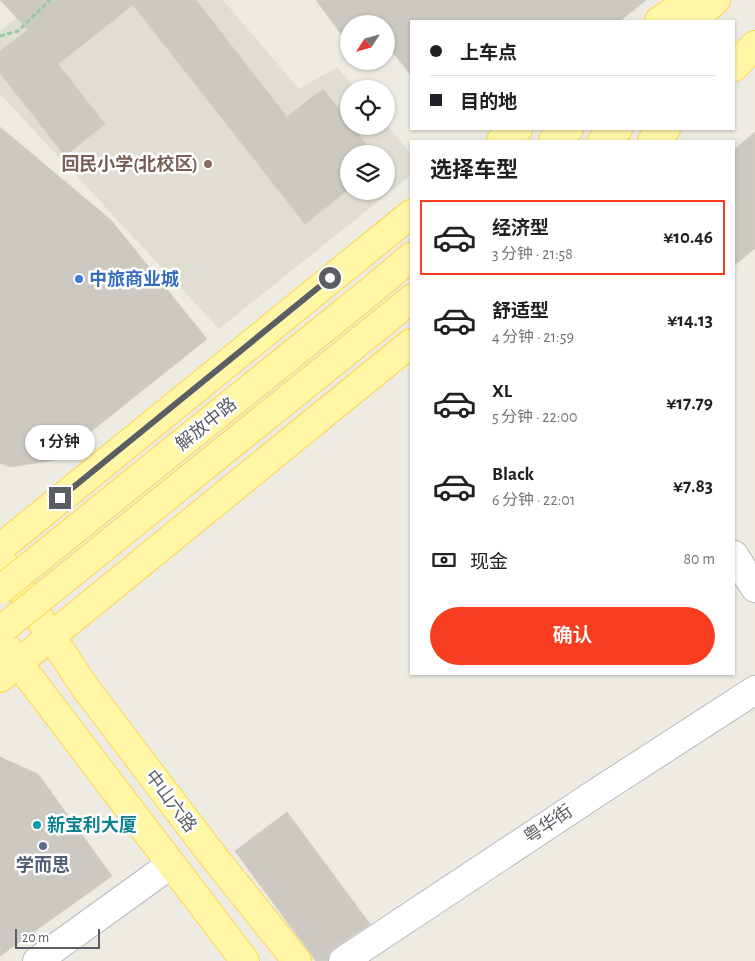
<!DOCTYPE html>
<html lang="zh">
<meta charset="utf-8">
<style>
:root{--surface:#fff;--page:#f2f2f2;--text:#202124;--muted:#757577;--line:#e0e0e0;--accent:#f63d20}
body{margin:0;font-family:"Alegreya Sans","Noto Sans SC",sans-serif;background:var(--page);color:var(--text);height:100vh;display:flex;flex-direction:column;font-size:19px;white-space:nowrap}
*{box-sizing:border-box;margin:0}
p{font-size:16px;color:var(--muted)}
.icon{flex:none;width:28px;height:28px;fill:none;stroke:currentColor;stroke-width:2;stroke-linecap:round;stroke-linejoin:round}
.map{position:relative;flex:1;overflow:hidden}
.details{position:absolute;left:410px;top:140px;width:325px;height:535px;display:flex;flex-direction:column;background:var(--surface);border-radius:0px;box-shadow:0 1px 4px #0004}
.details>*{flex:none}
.hud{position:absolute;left:410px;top:20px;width:325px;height:110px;border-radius:0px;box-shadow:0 1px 4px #0004;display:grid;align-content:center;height:110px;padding:0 20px;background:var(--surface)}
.needle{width:32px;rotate:234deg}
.tools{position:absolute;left:340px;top:15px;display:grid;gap:10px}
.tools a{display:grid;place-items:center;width:55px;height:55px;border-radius:50%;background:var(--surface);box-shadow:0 1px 4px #0004;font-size:25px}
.scale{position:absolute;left:15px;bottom:12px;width:85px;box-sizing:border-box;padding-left:5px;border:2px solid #5a5e64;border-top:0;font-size:14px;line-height:18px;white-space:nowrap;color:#5a5e64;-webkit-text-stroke:4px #fff;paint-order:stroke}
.end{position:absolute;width:22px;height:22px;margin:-11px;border:6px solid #5a5e64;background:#fff;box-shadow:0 0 0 2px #fff}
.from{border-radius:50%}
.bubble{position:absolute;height:35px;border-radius:18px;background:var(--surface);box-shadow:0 1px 4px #0004;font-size:16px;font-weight:600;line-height:35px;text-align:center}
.hud b{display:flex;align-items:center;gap:18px;height:48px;font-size:19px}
.hud b+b{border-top:1px solid var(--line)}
.hud i{width:12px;height:12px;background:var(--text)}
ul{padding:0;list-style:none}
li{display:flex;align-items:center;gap:15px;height:75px;margin:0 10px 8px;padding:0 10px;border:2px solid transparent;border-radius:0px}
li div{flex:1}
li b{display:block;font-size:19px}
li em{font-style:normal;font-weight:600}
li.on{border-color:var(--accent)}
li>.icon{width:45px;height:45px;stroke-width:1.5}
h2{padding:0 20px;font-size:22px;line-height:60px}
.pay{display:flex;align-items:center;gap:12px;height:55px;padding:0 20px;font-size:19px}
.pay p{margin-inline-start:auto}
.primary-button{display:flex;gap:10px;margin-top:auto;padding:10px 20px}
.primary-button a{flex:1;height:58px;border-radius:30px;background:var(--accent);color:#fff;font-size:20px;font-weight:600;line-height:58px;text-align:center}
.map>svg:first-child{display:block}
.education{fill:#e0ded2;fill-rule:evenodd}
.building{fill:#cbc9c1;stroke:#d3cebf}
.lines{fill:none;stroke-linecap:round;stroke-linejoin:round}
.minor-casing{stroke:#b7babf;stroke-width:30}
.major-casing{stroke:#fcd54d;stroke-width:30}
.path{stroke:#94caa6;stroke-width:3;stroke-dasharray:5 2.5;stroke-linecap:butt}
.minor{stroke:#fff;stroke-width:28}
.major{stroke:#fff6a6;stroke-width:28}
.major-bridge-casing{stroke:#fcd54d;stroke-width:30;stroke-linecap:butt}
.major-bridge{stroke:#fff6a6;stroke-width:28}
.route{stroke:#5a5e64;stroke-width:6}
.education-dot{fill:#8d6e63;stroke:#fff;stroke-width:2}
.shop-dot{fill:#3f7fe0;stroke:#fff;stroke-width:2}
.culture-dot{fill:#0f9aa8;stroke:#fff;stroke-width:2}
.service-dot{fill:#5c6f8a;stroke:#fff;stroke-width:2}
.labels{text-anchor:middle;stroke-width:5;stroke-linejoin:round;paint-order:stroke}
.education-label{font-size:18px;font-weight:bold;fill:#785e54;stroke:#fff;text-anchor:end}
.shop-label{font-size:18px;font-weight:bold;fill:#366cbe;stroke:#fff;text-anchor:start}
.street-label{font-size:18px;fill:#5a5e64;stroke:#fff}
.culture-label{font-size:18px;font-weight:bold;fill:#0d838f;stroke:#fff;text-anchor:start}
.service-label{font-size:18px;font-weight:bold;fill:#4e5e75;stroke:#fff}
</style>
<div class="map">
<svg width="755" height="961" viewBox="0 0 755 961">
<rect width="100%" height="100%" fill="#eeece2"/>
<path class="education" d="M38,0h185l76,89 38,-22 19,22h-7v37h37v-2l25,30v21l-192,154 -219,-235v-63zM349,154h37v37h-37z"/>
<g class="building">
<polygon points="0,0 196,0 287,117 323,89 349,122 349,126 352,126 374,154 349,154 349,189 305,224 133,5 58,64 105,124 65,156 0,73 0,51 28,30"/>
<polygon points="316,0 646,0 620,21 411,21 411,75 386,44 386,24 349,24 347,42"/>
<polygon points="0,127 111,220 207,339 55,460 10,467 0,463"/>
<polygon points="755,132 755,248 734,266 734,150"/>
<polygon points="0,757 38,774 112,876 0,956"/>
<polygon points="287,812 370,924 334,948 329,954 328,961 316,961 235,851"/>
</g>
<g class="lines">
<g class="minor-casing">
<g id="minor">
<polyline points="734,555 755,588"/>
<polyline points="37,961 170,865"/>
<polyline points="343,961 593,795 755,690"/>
</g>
</g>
<g class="major-casing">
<g id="major">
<polyline points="659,21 690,0"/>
<polyline points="692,21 716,0"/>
<polyline points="734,67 755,45"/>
<polyline points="501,141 518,129"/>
<polyline points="553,141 569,129"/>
<polyline points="602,141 618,129"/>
<polyline points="652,141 666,129"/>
<polyline points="367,294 411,257"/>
<polyline points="387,319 411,299"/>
<polyline points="0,548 411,214"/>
<polyline points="0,558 84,686 213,856 297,961"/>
<polyline points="0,639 245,961"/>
<polyline points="0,678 411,343"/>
</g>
</g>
<polyline class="path" points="0,36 18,31 50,0"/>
<use href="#minor" class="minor"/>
<use href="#major" class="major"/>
<g class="major-bridge-casing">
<g id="major-bridge">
<polyline points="0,590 367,294"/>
<polyline points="5,627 387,319"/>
</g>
</g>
<use href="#major-bridge" class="major-bridge"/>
</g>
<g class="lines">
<polyline class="route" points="60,498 330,278"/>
</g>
<circle class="education-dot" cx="208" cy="164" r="5"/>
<circle class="shop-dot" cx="79" cy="279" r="5"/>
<circle class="culture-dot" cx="37" cy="825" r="5"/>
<circle class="service-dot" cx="43" cy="846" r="5"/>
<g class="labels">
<g class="education-label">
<text x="198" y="170">回民小学(北校区)</text>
</g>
<g class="shop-label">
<text x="89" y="285">中旅商业城</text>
</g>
<g class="street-label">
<text transform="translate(206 424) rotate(-39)" y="6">解放中路</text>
<text transform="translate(171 801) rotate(53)" y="6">中山六路</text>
<text transform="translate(548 824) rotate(-34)" y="6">粤华街</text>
</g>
<g class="culture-label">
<text x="47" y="831">新宝利大厦</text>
</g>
<g class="service-label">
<text x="43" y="871">学而思</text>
</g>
</g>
</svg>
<div class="tools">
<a><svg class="needle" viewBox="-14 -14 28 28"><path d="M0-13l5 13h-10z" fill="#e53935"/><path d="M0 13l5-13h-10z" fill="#757577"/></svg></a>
<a><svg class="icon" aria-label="locate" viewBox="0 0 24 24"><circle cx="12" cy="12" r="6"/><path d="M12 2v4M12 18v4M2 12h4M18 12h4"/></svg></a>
<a><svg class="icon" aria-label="layers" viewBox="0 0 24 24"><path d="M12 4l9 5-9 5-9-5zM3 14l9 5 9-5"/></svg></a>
</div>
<div class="scale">20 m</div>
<i class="end from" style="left:330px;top:278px"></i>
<i class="end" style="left:60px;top:498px"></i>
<div class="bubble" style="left:25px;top:425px;width:70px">1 分钟</div>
<div class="hud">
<b><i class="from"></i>上车点</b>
<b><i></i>目的地</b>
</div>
<section class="details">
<h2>选择车型</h2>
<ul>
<li class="on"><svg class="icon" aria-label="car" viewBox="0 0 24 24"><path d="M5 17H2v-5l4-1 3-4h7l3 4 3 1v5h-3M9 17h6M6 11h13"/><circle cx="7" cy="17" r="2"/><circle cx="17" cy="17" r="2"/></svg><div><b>经济型</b><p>3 分钟 · 21:58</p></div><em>¥10.46</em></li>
<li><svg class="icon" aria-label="car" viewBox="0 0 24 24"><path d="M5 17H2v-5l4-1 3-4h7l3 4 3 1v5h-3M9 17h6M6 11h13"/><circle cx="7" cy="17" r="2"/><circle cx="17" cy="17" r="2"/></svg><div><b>舒适型</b><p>4 分钟 · 21:59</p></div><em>¥14.13</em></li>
<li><svg class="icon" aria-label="car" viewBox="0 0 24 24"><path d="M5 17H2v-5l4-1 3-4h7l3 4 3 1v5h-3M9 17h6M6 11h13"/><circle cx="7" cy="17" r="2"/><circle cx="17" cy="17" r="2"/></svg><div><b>XL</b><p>5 分钟 · 22:00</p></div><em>¥17.79</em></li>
<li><svg class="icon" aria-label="car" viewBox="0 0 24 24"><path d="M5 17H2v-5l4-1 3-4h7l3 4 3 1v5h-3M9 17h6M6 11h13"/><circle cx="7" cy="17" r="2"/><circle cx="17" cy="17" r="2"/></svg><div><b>Black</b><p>6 分钟 · 22:01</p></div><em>¥7.83</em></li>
</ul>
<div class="pay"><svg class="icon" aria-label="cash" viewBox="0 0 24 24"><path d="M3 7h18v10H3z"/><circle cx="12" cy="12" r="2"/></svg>现金<p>80 m</p></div>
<div class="primary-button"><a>确认</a></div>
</section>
</div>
